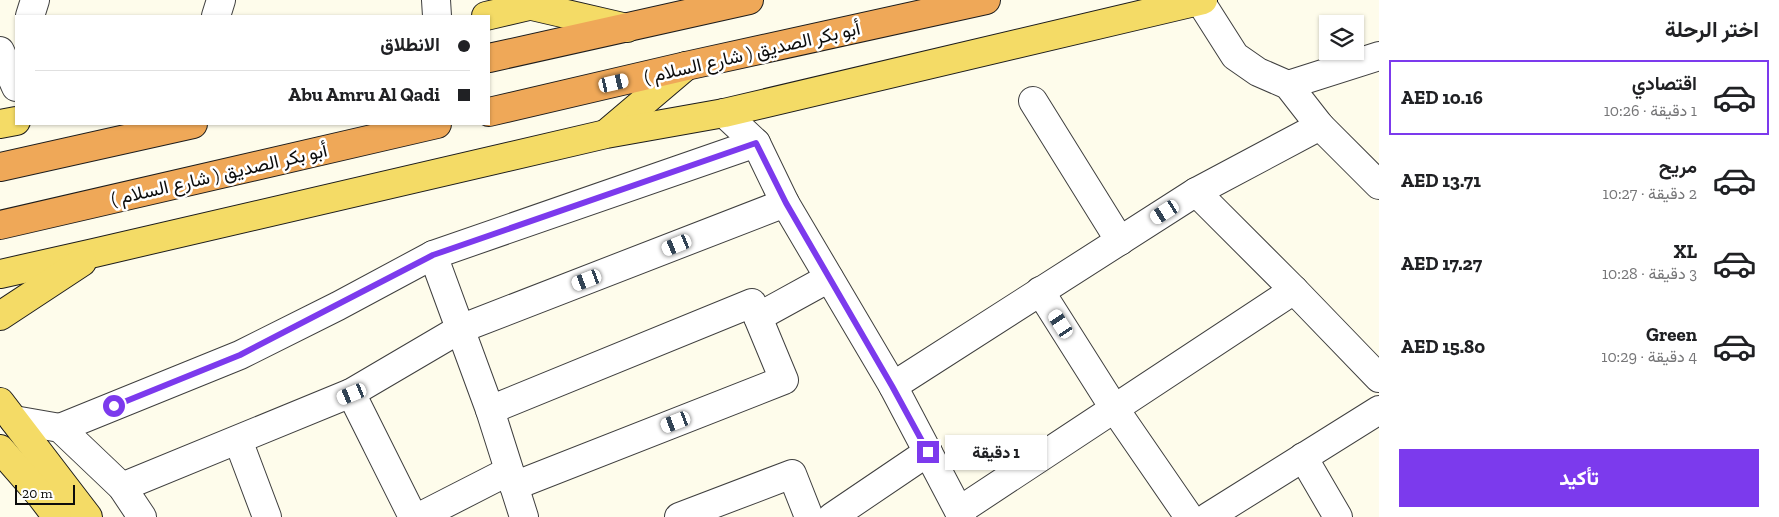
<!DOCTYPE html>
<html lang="ar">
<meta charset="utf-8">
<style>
:root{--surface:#fff;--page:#f2f2f2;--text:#202124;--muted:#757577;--line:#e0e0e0;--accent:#7c3aed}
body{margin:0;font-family:"Zilla Slab",Vazirmatn,serif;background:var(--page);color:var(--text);direction:rtl;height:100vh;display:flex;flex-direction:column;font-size:19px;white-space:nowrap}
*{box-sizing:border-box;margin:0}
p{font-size:16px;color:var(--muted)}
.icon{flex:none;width:28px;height:28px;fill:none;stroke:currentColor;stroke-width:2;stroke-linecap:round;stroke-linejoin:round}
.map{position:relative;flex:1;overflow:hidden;direction:ltr}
.sheet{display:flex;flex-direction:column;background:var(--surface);width:400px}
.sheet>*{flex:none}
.hud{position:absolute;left:15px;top:15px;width:475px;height:110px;border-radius:0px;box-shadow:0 1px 4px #0004;direction:rtl;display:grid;align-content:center;height:110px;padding:0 20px;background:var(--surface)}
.controls{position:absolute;left:1319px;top:15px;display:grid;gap:10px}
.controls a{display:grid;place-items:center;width:45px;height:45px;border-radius:0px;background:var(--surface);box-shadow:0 1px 4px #0004;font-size:25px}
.scale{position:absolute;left:15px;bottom:12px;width:60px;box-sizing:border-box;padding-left:5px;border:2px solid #0c0c0c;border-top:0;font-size:14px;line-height:18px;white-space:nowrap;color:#0c0c0c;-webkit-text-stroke:4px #fff;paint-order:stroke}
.end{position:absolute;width:22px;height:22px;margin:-11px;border:6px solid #7c3aed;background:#fff;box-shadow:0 0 0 2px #fff}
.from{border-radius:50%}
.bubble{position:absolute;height:35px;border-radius:0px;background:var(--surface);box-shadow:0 1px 4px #0004;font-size:16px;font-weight:800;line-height:35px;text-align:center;direction:rtl}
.car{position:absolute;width:15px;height:30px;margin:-15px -8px;border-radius:6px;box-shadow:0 0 4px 1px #0007;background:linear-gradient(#fff 24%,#345 0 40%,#fff 0 76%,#345 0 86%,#fff 0)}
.hud b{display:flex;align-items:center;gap:18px;height:48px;font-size:19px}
.hud b+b{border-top:1px solid var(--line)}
.hud i{width:12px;height:12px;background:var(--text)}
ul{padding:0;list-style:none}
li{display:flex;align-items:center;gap:15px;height:75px;margin:0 10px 8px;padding:0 10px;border:2px solid transparent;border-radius:0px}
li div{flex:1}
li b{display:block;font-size:19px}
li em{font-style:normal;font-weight:800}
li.current{border-color:var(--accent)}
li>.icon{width:45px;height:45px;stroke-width:1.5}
h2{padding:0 20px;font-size:22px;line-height:60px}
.primary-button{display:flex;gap:10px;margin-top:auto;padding:10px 20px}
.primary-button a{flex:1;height:58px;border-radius:0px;background:var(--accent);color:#fff;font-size:20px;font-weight:800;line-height:58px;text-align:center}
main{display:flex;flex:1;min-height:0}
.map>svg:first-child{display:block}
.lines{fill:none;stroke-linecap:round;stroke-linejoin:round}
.minor-casing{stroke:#3f3f3f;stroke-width:30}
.major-casing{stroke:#1d1d1d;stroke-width:30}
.highway-casing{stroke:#1d1d1d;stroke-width:30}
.minor{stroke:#fff;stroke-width:28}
.major{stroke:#f4db66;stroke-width:28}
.highway{stroke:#efa858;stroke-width:28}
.route{stroke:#7c3aed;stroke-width:6}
.labels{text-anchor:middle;stroke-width:5;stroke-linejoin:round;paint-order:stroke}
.street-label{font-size:19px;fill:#0c0c0c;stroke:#fff}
</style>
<main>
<section class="sheet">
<h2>اختر الرحلة</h2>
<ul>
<li class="current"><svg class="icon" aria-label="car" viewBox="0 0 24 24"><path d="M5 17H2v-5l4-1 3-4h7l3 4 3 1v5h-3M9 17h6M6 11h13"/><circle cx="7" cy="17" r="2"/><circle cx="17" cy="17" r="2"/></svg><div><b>اقتصادي</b><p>1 دقيقة · 10:26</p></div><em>AED 10.16</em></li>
<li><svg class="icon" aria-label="car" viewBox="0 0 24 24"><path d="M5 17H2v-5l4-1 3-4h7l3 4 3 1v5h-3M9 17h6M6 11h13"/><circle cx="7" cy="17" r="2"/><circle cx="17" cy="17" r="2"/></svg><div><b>مريح</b><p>2 دقيقة · 10:27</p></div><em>AED 13.71</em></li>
<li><svg class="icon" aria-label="car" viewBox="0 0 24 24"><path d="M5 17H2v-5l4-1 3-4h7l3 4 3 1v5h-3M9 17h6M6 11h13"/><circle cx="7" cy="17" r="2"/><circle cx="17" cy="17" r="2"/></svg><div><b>XL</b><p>3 دقيقة · 10:28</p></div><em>AED 17.27</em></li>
<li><svg class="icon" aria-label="car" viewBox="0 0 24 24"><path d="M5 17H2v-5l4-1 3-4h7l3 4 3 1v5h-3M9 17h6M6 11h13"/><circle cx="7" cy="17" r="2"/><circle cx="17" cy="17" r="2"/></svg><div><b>Green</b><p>4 دقيقة · 10:29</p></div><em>AED 15.80</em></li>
</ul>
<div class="primary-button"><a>تأكيد</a></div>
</section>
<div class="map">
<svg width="1379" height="517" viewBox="0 0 1379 517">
<rect width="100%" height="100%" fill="#fefceb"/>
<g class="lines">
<g class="minor-casing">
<g id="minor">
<polyline points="436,0 437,16"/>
<polyline points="1200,1 1235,56 1258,72 1288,85 1320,126 1379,185"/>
<polyline points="30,16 35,0"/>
<polyline points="216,16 221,0"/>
<polyline points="0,51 16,87"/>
<polyline points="1288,85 1379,56"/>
<polyline points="1033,101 1120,241"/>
<polyline points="724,113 756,143 785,203 893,386 962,517"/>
<polyline points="1196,192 1294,290 1379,378"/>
<polyline points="433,255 490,410 524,517"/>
<polyline points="1040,291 1114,408 1189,517"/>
<polyline points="758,317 829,278"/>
<polyline points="893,386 1196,192 1320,126"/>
<polyline points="351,393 413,517"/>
<polyline points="490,410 752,303 784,380 514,486"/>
<polyline points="14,420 60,428 122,487 142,517"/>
<polyline points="60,428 240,355 338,306 433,255 756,143"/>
<polyline points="238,440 267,517"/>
<polyline points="1303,457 1338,517"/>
<polyline points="122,487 351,393 460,329 785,203"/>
<polyline points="959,511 1294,290"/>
<polyline points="419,517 509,471"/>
<polyline points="679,517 792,474 809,517"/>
<polyline points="832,517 928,452"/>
<polyline points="1208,517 1379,410"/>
</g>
</g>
<g class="major-casing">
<g id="major">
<polyline points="532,6 627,28"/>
<polyline points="486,16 550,1"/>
<polyline points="0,124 16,121"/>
<polyline points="607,133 686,66"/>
<polyline points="0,274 94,253 606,134 724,113 1203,0"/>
<polyline points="0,316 82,262"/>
<polyline points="0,402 88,517"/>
<polyline points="0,449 41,496 57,517"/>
</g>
</g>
<g class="highway-casing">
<g id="highway">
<polyline points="489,58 749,0"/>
<polyline points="489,112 686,66 986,0"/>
<polyline points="0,167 193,124"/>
<polyline points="0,225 437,124"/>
</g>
</g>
<use href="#minor" class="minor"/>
<use href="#major" class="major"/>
<use href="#highway" class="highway"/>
</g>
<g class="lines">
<polyline class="route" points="114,406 240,355 433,255 756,143 786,203 892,386 928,452"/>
</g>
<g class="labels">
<g class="street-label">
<text transform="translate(752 52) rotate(-13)" y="7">( شارع السلام ) أبو بكر الصديق</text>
<text transform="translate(219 174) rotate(-13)" y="7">( شارع السلام ) أبو بكر الصديق</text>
</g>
</g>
</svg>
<div class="controls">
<a><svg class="icon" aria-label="layers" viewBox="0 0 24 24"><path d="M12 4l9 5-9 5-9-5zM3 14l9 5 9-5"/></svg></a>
</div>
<div class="scale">20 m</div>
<i class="end from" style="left:114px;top:406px"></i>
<i class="end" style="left:928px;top:452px"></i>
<div class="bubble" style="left:945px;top:435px;width:102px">1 دقيقة</div>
<i class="car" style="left:614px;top:83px;rotate:77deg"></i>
<i class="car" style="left:1165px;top:212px;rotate:238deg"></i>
<i class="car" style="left:677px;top:245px;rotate:248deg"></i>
<i class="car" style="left:587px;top:280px;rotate:249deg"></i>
<i class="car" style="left:1061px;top:324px;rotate:327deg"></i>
<i class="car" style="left:352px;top:394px;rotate:248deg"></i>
<i class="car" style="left:676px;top:422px;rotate:249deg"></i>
<div class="hud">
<b><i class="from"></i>الانطلاق</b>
<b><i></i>Abu Amru Al Qadi</b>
</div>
</div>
</main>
